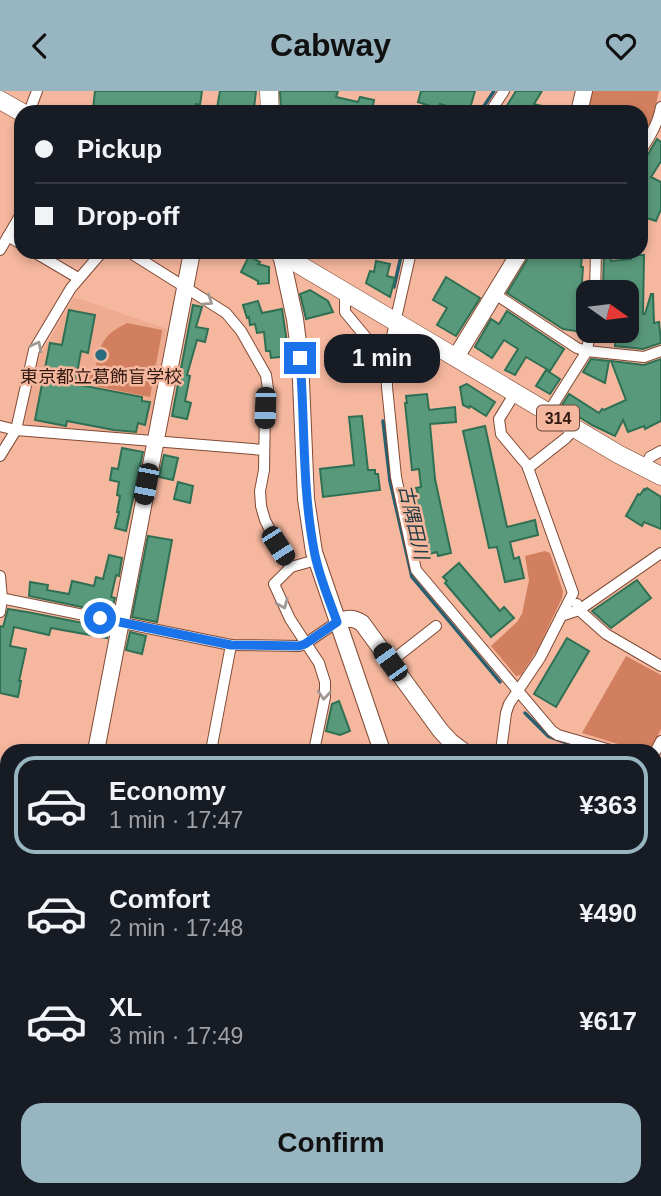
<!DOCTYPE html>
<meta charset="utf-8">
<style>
:root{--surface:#171b24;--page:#242831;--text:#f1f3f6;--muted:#9ea1a6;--line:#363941;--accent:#98b6c1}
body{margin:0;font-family:Arial,"Noto Sans JP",sans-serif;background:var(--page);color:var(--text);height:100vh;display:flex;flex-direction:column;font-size:26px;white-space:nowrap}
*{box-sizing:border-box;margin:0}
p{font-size:23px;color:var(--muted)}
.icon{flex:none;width:38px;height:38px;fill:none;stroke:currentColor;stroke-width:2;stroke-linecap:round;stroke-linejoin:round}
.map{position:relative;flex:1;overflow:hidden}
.panel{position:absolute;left:0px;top:653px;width:662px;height:453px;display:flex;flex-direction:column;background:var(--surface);border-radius:21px 21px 0 0;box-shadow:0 4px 10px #0003}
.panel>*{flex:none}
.top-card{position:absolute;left:14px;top:14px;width:634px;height:154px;border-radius:21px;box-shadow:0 4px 10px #0003;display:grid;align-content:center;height:154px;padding:0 21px;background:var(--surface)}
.needle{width:46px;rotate:104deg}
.tools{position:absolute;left:576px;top:189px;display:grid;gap:14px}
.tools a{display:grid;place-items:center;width:63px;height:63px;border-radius:14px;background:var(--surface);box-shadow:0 4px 10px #0003;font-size:35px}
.end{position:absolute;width:32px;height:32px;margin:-16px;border:9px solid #1a73e8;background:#fff;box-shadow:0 0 0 4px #fff}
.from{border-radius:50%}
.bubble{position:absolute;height:49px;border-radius:21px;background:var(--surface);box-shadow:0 4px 10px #0003;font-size:23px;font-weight:800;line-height:49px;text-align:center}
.car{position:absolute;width:21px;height:42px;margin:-21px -10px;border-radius:9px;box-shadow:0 0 5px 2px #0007;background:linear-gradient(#222 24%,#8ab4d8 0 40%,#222 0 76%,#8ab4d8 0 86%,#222 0)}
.top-card b{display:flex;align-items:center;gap:24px;height:66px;font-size:26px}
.top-card b+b{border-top:2px solid var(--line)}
.top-card i{width:18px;height:18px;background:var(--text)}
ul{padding:12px 0 0;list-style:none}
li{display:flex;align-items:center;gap:21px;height:98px;margin:0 14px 10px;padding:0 7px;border:4px solid transparent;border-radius:21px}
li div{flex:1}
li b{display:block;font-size:26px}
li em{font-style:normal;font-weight:800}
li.active{border-color:var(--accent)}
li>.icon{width:63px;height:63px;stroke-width:1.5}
.action{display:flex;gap:14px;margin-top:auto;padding:14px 21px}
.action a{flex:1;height:80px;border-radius:21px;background:var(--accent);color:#111;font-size:28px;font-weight:800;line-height:80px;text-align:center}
header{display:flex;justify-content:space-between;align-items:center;height:91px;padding:0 21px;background:var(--accent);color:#111;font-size:32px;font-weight:800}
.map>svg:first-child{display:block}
.built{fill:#efab8f}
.green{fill:#d17f5e}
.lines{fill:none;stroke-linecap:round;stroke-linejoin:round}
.stream{stroke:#285f6e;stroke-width:3.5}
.building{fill:#59997b;stroke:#2f7054;stroke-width:2}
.street-casing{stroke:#804a35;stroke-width:12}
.secondary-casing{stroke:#804a35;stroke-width:18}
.primary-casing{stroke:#804a35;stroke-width:19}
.street{stroke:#fff;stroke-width:10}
.secondary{stroke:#fff;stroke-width:16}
.primary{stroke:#fff;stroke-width:18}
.oneway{stroke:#a19893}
.route{stroke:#1a73e8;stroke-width:9}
.poi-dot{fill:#2c6c80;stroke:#f5b79e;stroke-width:2.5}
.labels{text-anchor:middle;stroke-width:5;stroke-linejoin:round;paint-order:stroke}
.shield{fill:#f5b79e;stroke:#6a483b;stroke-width:2}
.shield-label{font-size:16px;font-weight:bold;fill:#2f1910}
.poi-label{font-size:18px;fill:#2f1910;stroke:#f5b79e}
.water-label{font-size:19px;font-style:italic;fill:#213c45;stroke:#f5b79e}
</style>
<header><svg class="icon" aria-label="back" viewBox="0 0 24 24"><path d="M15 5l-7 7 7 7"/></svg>Cabway<svg class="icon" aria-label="heart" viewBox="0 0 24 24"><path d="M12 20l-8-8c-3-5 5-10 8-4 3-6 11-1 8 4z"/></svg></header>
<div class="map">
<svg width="661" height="1105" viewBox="0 0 661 1105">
<rect width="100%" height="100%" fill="#f5b79e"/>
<polygon class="built" points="74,206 167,238 149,341 144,345 27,334 25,330 33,277"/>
<g class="green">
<polygon points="589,0 659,0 652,31 641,52 640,21 585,21"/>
<path d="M127,232l35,7v2l-12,65 -71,-14 1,-7 16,-10c4,-24 9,-32 31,-43z"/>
<polygon points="545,460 550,462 563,500 562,507 538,558 521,584 516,585 491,555 517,531 522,523 529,489 525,465"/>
<polygon points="626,565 661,584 661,638 651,660 641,660 582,642"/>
</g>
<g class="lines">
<g class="stream">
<polyline points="480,21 494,0"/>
<polyline points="394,196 402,161"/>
<polyline points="383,330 390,390 412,486 500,591"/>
<polyline points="525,622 548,645 567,652"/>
<polyline points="654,677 661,679"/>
</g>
</g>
<g class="building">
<polygon points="95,0 202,0 200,14 196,13 195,21 109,21 93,18"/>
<polygon points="220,0 256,0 254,17 251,16 250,21 217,17"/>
<polygon points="280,0 338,0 336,6 358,11 360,6 374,9 372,20 366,18 365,21 281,21"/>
<polygon points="421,0 475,0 469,21 457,21 458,18 440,13 439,18 418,11"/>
<polygon points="516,0 542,0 534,13 553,18 552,21 503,21"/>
<polygon points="657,48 661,51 661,70 651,86 661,91 661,118 656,130 640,125 640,69 647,65"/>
<polygon points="530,161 562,161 562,162 582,163 581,176 583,176 581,206 586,206 582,241 563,238 507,202 529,166"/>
<polygon points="604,161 611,161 611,170 631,168 631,164 644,164 643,223 645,223 651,203 653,203 654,232 659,231 661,252 643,258 615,255 616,240 626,240 626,201 619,201 619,196 603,196"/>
<polygon points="249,165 260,171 258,173 269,176 269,192 258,193 258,190 241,181"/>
<polygon points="376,170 390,173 387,185 395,187 390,206 366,192 370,180 374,181"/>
<polygon points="446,186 480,207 456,245 437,234 447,217 433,209"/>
<polygon points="310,199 328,210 333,221 306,228 300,203"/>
<polygon points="258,210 262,222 282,218 289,265 271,267 270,260 266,260 264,241 257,242 255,233 250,234 249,226 247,227 243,214"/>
<polygon points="193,214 202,216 196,236 208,238 205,251 197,249 187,284 190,285 185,310 191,312 187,328 172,325"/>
<polygon points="69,219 95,224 88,262 81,260 75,293 142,306 142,310 150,311 145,334 138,332 136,341 114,339 67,330 66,335 35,329 50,252 62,254"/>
<polygon points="507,220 564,258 550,280 526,266 515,284 505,279 518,258 504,249 492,267 475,256 491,228 499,233"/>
<polygon points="591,268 609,270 605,292 583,281"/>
<polygon points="661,268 661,330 645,338 644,335 628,341 623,329 615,345 592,334 576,324 577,322 562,314 569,303 599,322 602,318 604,319 626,309 611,270 644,274"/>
<polygon points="546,279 560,288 550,303 536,295"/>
<polygon points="467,293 495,311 486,325 470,315 469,317 463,314 460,296"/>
<polygon points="427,303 429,319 455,316 456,331 430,333 435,388 451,462 438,465 437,461 429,463 415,403 418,402 416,397 421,396 419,378 412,379 405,312 407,312 406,305"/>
<polygon points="362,325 368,379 375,379 375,383 378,383 380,399 323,406 320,378 354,374 349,326"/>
<polygon points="485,335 507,436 535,429 538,444 510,451 514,468 519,466 524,487 505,491 497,456 489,457 463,340"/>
<polygon points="122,357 143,361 126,440 115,437 119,421 117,421 120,405 117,404 119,391 110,389 112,377 118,378"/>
<polygon points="164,364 178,367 173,389 159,386"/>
<polygon points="178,391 193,395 190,412 174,408"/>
<polygon points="647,397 661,406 661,438 644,431 642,435 626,425 638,403 640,404 644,398 645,399"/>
<polygon points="148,445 172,449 157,531 132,526"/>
<polygon points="109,464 122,467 119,485 116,484 111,506 115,507 111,522 29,505 30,491 48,494 47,499 69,503 72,490 94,495 96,486 103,488"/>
<polygon points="459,472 500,520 504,516 514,527 491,546 445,492 447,490 443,486"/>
<polygon points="637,489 651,507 611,537 592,520"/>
<polygon points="8,518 27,521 109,537 107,547 51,537 49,544 14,536 10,555 26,558 19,590 21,590 18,606 0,602 0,535 3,536"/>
<polygon points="130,541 146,545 142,563 126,559"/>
<polygon points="567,547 589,560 556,616 534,603"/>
<polygon points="339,610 350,640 340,644 326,640 332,613"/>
</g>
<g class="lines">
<g class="street-casing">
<g id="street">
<polyline points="29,21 37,0"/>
<polyline points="490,21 504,0"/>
<path d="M640,61c9,-14 18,-28 21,-45"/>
<polyline points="8,145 21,153"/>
<polyline points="0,159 21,123"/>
<polyline points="34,161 78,187"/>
<polyline points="129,161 226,222 241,240 266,284 268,298 265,317 264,379 260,400 261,415 265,429 278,455 291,476 316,469"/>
<polyline points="411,161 392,245 386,261 387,296 396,386 416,479 552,640 558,644 614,660"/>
<polyline points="345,200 345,221 369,250 387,258"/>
<polyline points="595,201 596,161"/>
<polyline points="495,203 577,257 587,260 644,266 661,260"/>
<polyline points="548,322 587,260 590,240"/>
<polyline points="0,335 16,339 264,359"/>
<polyline points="0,365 16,339 34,259 71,197 102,161"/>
<polyline points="528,377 566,347 575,337"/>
<polyline points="644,377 650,366 661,360"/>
<polyline points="291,476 274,493 290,528 319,572 325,591 325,606 314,660"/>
<polyline points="0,485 2,508 0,521"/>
<polyline points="0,507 231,554 299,555 305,553 337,531"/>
<polyline points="577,513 579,519 661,462"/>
<polyline points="561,525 579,519 606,543 661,575"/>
<polyline points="390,571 436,535"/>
<polyline points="211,660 231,554"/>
<polyline points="501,660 506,622 509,613 540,567 573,502 527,374 501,343 499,328 515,302"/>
<polyline points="654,663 661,650"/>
<polyline points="654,671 661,673"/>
<polyline points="0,778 7,779"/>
<polyline points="654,901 661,902"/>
<polyline points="0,928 7,930"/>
<polyline points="0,940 7,942"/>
<polyline points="0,1028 7,1023"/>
<polyline points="654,1034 661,1035"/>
<polyline points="0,1069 7,1072"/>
<polyline points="356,1099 360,1105"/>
<polyline points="370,1099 374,1105"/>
<polyline points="30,1105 33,1099"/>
<polyline points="175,1105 177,1099"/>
<polyline points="280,1105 280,1099"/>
<polyline points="422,1105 422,1099"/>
</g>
</g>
<g class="secondary-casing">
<g id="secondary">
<polyline points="579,21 584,0"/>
<polyline points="281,163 295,228 300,267 306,408 314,461 382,660"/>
<polyline points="456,266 520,161"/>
<path d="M337,531c10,-4 16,-5 25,1l78,107 11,12 12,9"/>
<polyline points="96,660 192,161"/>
<polyline points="654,729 661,732"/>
<polyline points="532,1099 534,1105"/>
</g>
</g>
<g class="primary-casing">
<g id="primary">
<polyline points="269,0 270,21"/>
<polyline points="0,9 21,21"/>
<polyline points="278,161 618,363 661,385"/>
</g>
</g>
<use href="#street" class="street"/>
<use href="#secondary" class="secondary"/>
<use href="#primary" class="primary"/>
</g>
<defs><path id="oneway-chevron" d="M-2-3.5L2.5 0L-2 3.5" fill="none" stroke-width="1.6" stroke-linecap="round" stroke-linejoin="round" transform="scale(1.75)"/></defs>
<g class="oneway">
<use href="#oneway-chevron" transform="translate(208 210) rotate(33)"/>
<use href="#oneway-chevron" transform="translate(37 255) rotate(-63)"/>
<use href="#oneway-chevron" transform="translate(283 513) rotate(66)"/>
<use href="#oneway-chevron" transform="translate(324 604) rotate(95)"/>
</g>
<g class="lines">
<path class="route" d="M100,527l131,27 68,1 6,-2 32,-22c-8,-23 -19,-48 -23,-72 -12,-63 -9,-128 -14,-192"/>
</g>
<circle class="poi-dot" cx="101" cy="264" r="7"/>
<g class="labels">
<rect class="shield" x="537" y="314.5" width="42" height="25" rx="5"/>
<g class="shield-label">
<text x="558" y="333">314</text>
</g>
<g class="poi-label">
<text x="101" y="292">東京都立葛飾盲学校</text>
</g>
<g class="water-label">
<text transform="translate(414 431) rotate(77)" y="7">古隅田川</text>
</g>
</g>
</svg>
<div class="tools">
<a><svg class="needle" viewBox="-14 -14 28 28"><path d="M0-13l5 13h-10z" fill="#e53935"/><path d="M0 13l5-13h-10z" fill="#9ea1a6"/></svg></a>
</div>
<i class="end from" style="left:100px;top:527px"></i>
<i class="end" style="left:300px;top:267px"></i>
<div class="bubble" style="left:324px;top:243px;width:116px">1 min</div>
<i class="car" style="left:265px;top:317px;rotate:182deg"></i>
<i class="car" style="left:146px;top:393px;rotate:191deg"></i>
<i class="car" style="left:278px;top:455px;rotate:147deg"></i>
<i class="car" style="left:390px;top:571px;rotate:324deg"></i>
<div class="top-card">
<b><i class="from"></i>Pickup</b>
<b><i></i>Drop-off</b>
</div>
<section class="panel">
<ul>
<li class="active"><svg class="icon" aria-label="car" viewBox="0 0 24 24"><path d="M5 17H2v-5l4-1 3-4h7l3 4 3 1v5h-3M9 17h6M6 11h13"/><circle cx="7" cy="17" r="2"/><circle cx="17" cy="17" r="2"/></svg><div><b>Economy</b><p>1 min · 17:47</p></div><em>¥363</em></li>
<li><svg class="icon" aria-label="car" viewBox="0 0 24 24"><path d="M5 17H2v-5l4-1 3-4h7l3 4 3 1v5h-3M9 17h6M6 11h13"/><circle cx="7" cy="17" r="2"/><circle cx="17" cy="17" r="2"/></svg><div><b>Comfort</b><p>2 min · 17:48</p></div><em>¥490</em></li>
<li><svg class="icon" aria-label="car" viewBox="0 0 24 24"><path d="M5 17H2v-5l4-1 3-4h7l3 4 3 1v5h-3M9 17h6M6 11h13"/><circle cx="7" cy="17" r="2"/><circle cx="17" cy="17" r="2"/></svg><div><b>XL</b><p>3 min · 17:49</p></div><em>¥617</em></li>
</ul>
<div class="action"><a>Confirm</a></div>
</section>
</div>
